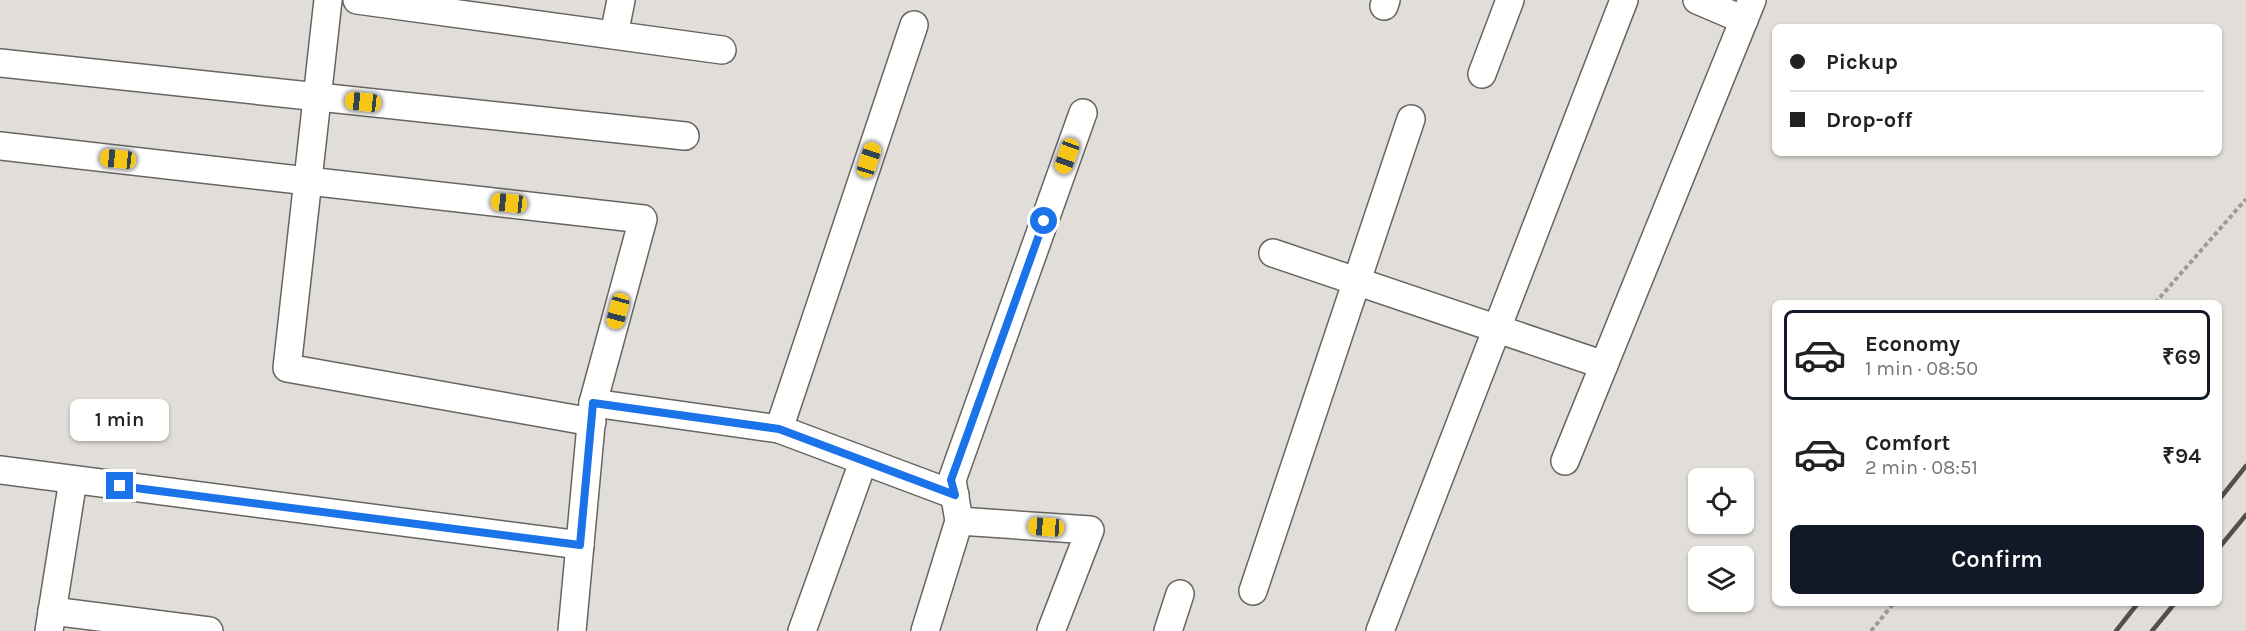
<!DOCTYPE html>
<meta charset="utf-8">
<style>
:root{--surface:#fff;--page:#f6f6f6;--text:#222;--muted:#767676;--line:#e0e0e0;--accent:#111827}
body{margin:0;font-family:Karla,sans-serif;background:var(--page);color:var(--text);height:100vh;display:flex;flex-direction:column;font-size:22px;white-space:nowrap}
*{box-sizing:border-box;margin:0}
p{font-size:20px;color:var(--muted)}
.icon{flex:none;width:33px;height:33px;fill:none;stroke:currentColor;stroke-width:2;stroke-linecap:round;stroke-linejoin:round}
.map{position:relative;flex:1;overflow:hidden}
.details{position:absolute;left:1772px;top:300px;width:450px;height:306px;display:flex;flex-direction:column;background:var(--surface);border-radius:9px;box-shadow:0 2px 4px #0004}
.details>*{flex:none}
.hud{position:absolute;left:1772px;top:24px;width:450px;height:132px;border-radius:9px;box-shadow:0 2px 4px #0004;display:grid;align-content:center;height:132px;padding:0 18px;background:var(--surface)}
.tools{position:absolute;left:1688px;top:468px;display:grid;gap:12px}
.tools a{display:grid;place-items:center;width:66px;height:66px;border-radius:9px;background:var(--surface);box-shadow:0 2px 4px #0004;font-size:30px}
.end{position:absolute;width:27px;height:27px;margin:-14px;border:8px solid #1a73e8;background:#fff;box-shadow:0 0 0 3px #fff}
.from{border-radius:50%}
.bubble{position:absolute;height:42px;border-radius:9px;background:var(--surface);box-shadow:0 2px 4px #0004;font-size:20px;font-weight:600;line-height:42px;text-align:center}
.car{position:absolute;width:18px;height:36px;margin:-18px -9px;border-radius:8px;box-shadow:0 0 4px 2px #0007;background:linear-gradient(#f5c518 24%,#345 0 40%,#f5c518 0 76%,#345 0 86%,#f5c518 0)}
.hud b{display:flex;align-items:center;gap:21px;height:57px;font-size:22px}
.hud b+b{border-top:2px solid var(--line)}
.hud i{width:15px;height:15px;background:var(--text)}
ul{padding:10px 0 0;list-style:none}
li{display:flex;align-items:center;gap:18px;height:90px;margin:0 12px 9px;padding:0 6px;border:3px solid transparent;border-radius:9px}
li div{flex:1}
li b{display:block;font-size:22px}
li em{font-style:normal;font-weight:600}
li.current{border-color:var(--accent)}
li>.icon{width:54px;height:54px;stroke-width:1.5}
.button{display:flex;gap:12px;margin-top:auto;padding:12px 18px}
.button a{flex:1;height:69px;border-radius:9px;background:var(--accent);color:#fff;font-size:24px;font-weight:600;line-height:69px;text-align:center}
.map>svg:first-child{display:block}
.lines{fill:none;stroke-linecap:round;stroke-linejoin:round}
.minor-casing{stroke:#676561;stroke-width:30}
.path{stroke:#9e9b97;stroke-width:4;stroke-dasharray:4.5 3;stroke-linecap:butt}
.minor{stroke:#fff;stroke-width:27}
.rail{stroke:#51504d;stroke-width:4.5}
.route{stroke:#1a73e8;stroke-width:8}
</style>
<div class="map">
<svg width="2246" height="631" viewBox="0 0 2246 631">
<rect width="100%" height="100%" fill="#e1ded9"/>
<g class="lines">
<g class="minor-casing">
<g id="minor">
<polyline points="328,0 287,368 592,422"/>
<polyline points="357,0 722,50"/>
<polyline points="1697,0 1744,20"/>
<polyline points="1384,6 1386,0"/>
<polyline points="614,35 621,0"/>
<polyline points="0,63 685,136"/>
<polyline points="1482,74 1510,0"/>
<polyline points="0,146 643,219 593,403 572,631"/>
<polyline points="1273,253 1604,365"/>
<polyline points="593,403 779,429 955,495"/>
<polyline points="779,429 914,25"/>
<polyline points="1565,461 1752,0"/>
<polyline points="0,470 580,545"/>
<polyline points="959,521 1090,530 1051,631"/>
<polyline points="1253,591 1411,119"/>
<polyline points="52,611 209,631"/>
<polyline points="49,631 73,480"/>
<polyline points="802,631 863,462"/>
<polyline points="925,631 959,521 952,480 1083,113"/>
<polyline points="1168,631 1180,594"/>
<polyline points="1380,631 1624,0"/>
</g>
</g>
<g class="path">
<polyline points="2155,303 2246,199"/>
<polyline points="1871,631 1894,603"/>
</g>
<use href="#minor" class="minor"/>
<g class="rail">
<polyline points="2218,501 2246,466"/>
<polyline points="2218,549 2246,515"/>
<polyline points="2116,631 2138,603"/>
<polyline points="2152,631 2175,603"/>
</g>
</g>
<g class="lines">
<polyline class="route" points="120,486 580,545 593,403 779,429 955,495 951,480 1044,221"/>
</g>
</svg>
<div class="tools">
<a><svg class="icon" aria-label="locate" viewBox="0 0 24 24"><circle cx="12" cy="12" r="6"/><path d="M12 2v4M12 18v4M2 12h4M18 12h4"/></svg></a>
<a><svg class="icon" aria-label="layers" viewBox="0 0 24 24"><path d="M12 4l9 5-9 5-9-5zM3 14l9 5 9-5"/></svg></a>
</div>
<i class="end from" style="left:1044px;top:221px"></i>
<i class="end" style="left:120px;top:486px"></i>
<div class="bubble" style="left:70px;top:399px;width:99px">1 min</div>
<i class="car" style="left:363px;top:102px;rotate:276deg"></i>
<i class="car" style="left:1067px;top:156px;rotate:200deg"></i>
<i class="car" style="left:118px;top:159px;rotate:276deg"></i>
<i class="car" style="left:869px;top:160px;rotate:18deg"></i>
<i class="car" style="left:509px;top:203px;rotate:276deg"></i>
<i class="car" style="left:618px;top:311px;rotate:195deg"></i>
<i class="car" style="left:1046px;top:527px;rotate:274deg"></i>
<div class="hud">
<b><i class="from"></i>Pickup</b>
<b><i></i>Drop-off</b>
</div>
<section class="details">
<ul>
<li class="current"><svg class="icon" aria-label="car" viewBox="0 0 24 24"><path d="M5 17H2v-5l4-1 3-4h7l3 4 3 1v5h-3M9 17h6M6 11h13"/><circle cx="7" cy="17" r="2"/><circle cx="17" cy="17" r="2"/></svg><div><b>Economy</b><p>1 min · 08:50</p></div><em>₹69</em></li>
<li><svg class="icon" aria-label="car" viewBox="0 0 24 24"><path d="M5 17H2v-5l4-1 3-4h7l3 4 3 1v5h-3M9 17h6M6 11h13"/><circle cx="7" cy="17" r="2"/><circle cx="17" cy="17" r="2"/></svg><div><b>Comfort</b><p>2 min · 08:51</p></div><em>₹94</em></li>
</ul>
<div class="button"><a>Confirm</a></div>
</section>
</div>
